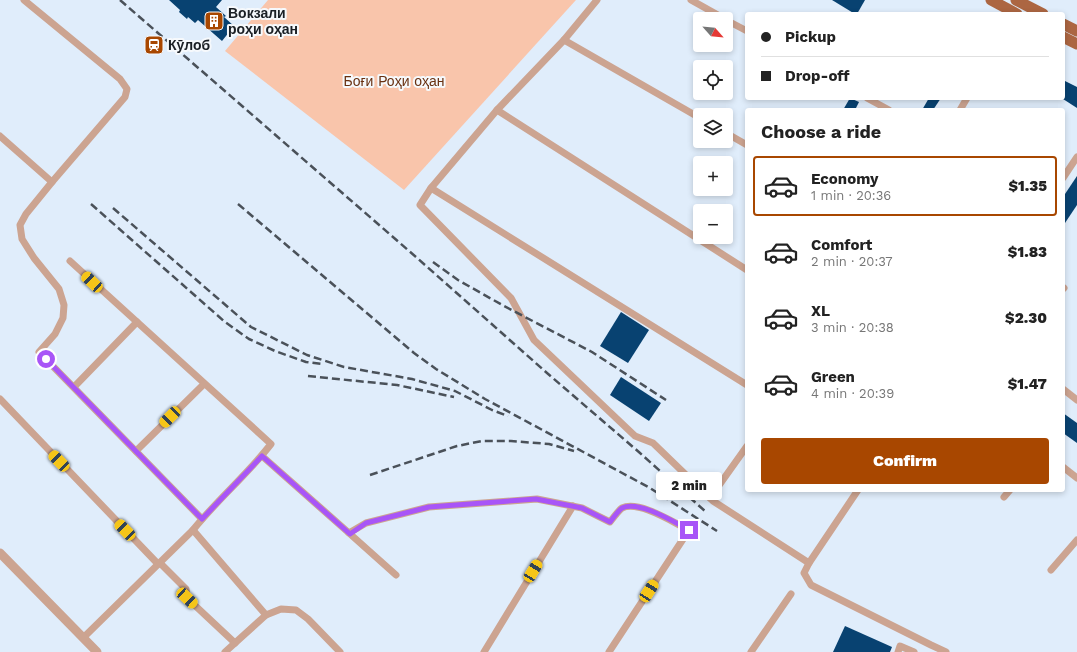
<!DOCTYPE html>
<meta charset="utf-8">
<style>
:root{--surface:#fff;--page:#f6f6f6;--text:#222;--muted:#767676;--line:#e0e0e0;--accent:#a84700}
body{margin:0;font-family:"Work Sans",sans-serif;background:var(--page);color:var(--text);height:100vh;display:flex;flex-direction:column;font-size:15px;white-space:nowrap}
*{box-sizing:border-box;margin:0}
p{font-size:13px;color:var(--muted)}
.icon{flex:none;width:22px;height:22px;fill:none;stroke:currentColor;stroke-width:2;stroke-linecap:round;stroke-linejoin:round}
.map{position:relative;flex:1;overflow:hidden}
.sheet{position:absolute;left:745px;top:108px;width:320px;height:384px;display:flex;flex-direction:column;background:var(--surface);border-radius:4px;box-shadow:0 2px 6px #0003}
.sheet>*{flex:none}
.hud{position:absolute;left:745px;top:12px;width:320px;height:88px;border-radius:4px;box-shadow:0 2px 6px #0003;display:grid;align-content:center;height:88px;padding:0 16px;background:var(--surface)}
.needle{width:26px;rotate:117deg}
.tools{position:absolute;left:693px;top:12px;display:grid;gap:8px}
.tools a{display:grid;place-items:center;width:40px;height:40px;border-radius:4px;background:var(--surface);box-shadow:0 2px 6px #0003;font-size:20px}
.end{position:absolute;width:18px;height:18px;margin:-9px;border:5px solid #a855f7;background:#fff;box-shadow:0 0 0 2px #fff}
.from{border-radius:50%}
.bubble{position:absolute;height:28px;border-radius:4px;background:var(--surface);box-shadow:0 2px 6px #0003;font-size:13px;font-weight:800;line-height:28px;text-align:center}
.car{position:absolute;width:12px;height:24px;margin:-12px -6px;border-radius:5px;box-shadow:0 0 3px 1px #0007;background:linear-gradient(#f5c518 24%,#345 0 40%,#f5c518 0 76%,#345 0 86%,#f5c518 0)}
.hud b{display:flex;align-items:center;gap:14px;height:38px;font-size:15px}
.hud b+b{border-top:1px solid var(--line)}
.hud i{width:10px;height:10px;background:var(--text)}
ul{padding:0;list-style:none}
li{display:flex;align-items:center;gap:12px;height:60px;margin:0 8px 6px;padding:0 8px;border:2px solid transparent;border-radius:4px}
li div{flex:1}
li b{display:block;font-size:15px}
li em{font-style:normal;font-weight:800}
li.current{border-color:var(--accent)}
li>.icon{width:36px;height:36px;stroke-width:1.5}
h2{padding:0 16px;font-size:18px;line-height:48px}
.primary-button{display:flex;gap:8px;margin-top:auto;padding:8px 16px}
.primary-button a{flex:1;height:46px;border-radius:4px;background:var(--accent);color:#fff;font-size:16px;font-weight:800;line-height:46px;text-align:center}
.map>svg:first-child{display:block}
.green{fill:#f9c5ab}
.building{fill:#084271}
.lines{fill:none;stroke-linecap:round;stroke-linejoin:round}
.minor{stroke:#cca491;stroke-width:7}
.tertiary{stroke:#cca491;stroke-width:9}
.primary{stroke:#ac6642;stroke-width:11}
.rail{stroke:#4a5159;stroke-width:2.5;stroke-dasharray:8 4;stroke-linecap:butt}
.route{stroke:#a855f7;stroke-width:5}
.labels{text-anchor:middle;stroke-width:4;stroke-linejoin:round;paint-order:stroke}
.poi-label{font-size:14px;font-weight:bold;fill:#1a1f24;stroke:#f6f9fc;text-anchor:start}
.park-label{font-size:14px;fill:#693111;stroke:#f6f9fc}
</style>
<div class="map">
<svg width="1077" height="652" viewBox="0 0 1077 652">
<rect width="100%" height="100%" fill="#e0edfb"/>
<polygon class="green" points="268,0 576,0 404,190 225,51"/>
<g class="building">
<polygon points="169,0 222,0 216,7 226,16 224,17 234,26 222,41 198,20 195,23 188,17 187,19 179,12 180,10"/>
<polygon points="832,0 865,0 857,14 855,14"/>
<polygon points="1063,80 1077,87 1077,108 1063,99"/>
<polygon points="850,98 859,102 855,110 843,110"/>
<polygon points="929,98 941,98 933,110 922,110"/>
<polygon points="1077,176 1077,205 1063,226 1063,197"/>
<polygon points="621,312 649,330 628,363 600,346"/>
<polygon points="621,377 661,403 649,421 610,395"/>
<polygon points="1063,413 1077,423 1077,443 1063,433"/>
<polygon points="845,626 892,647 890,652 833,652"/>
</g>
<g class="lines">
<g class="minor">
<polyline points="24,0 120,79 127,89 125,97 52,182 26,214 20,225 22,239 34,258 59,289 64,305 63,318 55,334 39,352 202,519"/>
<polyline points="597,0 564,40 497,110 431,188 420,205 511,298 534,340 635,436 653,443 713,501 809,563"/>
<polyline points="691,0 725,19"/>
<polyline points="726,20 747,31"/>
<polyline points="564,40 700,118"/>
<polyline points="867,98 889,110"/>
<polyline points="497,110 747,270"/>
<polyline points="960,110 967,98"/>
<polyline points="726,133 747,145"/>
<polyline points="0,136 52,182"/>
<polyline points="1063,178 1077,157"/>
<polyline points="431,188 747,385"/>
<path d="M70,261l201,183c-24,31 -54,56 -78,86l-110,108"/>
<polyline points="1063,289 1064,288"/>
<polyline points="74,387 137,322"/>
<polyline points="1063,389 1077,400"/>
<polyline points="0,399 158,564"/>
<polyline points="136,451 204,384"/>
<path d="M262,456l87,77 17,-10 63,-16 108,-8 45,9 28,14c3,-4 9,-12 12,-14 17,-8 52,15 67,22l-80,122"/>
<polyline points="1063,467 1077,478"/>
<polyline points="858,490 809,563 804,573 811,585 931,645 946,652"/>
<polyline points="1004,497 1010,490"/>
<polyline points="710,498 747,446"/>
<polyline points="193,530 266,615 281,609 296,610 308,619 340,652"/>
<polyline points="349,533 396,575"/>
<polyline points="160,563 186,589 187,598 235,643"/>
<polyline points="1051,570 1077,540"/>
<polyline points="225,652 266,615"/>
<polyline points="484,652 573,506"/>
<polyline points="751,652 791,594"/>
<polyline points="898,652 900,646 914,652"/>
</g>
<polyline class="tertiary" points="0,553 97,652"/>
<g class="primary">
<polyline points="991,0 1017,14"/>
<polyline points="1016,0 1043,14"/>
<polyline points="1063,24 1077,31"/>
<polyline points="1063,37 1077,44"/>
</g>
<g class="rail">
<polyline points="120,0 416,257 547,373 640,453 706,512"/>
<polyline points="91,204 225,322 249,339 275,351 306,362 322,364"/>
<polyline points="238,204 414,353 436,369 485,399 650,488 717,531"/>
<polyline points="113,208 251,327 307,355 344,367 412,379 455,391 492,410 508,416"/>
<polyline points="433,262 458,280 504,306 592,352 666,400"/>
<polyline points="308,376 397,385 454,397"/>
<polyline points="370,475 457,446 482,441 511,441 549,444 574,451"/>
</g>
</g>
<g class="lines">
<path class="route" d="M46,359l156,160 60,-63 88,78 16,-11 63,-16 107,-8 46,9 28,14c3,-4 9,-12 12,-14 17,-8 52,14 67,22"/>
</g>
<defs>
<g id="building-square" transform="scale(1)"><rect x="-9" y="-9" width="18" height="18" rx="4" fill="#a84700" stroke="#f6f9fc"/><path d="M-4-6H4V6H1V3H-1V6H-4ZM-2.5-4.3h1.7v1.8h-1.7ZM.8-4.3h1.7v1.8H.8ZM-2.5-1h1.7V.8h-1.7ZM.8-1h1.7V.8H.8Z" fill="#fff"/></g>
<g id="station-square" transform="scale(1)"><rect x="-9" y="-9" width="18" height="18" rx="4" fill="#a84700" stroke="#f6f9fc"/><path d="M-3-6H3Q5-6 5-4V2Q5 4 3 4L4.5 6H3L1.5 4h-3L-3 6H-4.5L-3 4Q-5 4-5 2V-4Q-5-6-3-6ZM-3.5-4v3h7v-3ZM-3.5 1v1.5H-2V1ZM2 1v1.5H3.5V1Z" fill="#fff"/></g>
</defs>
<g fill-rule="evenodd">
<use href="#building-square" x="214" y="21"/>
<use href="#station-square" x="154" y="45"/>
</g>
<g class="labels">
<g class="poi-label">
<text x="228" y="18">Вокзали<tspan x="228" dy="16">роҳи оҳан</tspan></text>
<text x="168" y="50">Кӯлоб</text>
</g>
<g class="park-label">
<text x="394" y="86">Боғи Роҳи оҳан</text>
</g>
</g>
</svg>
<div class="tools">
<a><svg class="needle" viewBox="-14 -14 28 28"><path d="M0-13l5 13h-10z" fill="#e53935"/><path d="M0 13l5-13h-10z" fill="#767676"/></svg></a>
<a><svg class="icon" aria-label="locate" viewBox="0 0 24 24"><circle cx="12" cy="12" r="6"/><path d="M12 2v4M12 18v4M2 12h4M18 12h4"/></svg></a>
<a><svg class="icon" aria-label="layers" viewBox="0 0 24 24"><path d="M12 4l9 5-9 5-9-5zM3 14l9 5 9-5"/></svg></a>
<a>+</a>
<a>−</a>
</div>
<i class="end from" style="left:46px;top:359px"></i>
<i class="end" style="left:689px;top:530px"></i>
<div class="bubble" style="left:656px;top:472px;width:66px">2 min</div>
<i class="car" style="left:92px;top:282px;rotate:313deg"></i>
<i class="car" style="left:170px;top:417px;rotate:225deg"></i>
<i class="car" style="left:59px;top:461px;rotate:316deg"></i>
<i class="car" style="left:125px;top:530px;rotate:316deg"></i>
<i class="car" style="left:533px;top:571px;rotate:31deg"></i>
<i class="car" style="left:649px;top:591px;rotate:33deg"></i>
<i class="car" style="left:187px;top:598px;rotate:133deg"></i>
<div class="hud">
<b><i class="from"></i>Pickup</b>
<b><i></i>Drop-off</b>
</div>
<section class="sheet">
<h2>Choose a ride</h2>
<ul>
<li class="current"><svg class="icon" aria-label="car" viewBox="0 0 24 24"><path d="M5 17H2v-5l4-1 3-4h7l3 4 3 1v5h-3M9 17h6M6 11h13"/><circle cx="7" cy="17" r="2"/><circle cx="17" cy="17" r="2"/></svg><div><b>Economy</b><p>1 min · 20:36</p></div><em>$1.35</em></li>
<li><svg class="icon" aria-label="car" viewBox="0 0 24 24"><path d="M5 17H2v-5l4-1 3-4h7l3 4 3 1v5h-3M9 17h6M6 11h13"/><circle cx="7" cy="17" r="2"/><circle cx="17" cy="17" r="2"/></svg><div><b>Comfort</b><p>2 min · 20:37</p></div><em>$1.83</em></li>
<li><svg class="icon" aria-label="car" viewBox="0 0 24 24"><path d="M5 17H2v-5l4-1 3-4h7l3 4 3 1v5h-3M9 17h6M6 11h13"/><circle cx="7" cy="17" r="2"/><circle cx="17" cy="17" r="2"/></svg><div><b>XL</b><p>3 min · 20:38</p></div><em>$2.30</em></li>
<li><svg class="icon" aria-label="car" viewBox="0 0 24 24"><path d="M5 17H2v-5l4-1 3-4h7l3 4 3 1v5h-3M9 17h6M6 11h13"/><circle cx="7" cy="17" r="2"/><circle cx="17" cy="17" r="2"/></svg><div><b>Green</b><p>4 min · 20:39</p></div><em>$1.47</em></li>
</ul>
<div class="primary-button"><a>Confirm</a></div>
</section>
</div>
